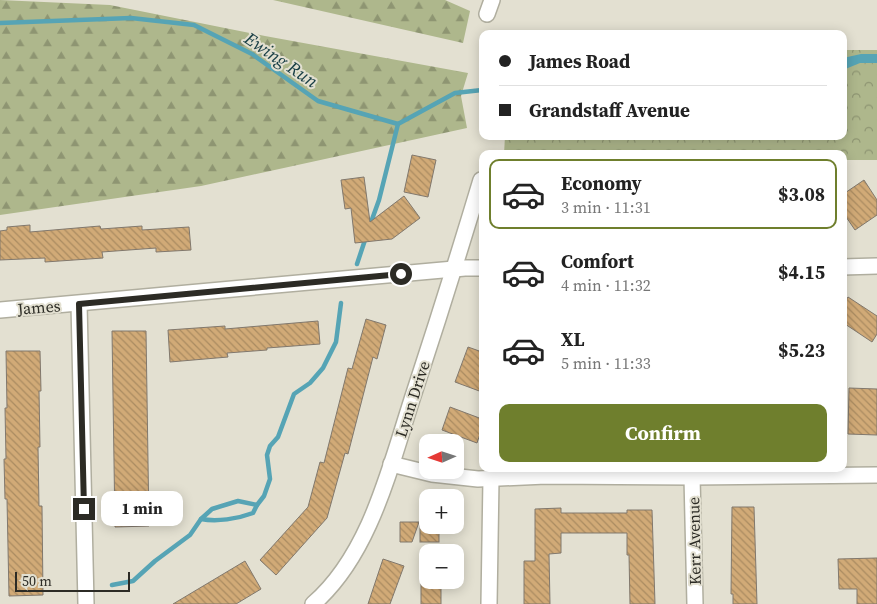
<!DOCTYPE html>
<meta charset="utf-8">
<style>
:root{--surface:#fff;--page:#f6f6f6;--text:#222;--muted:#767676;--line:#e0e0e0;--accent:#6f7f2d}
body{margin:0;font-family:"Source Serif 4",serif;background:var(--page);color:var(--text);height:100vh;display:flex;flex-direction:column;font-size:19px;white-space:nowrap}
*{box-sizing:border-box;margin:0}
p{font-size:16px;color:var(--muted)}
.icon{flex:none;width:28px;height:28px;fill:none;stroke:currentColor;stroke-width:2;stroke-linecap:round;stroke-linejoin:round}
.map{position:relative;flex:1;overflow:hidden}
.panel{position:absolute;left:479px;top:150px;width:368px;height:322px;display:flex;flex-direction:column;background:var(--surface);border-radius:10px;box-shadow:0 2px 12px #0003}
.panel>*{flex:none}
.guide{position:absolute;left:479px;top:30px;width:368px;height:110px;border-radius:10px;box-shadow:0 2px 12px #0003;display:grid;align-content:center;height:110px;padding:0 20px;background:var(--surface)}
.needle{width:32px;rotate:267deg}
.buttons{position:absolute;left:419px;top:434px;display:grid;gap:10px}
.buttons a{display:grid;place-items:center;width:45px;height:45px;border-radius:10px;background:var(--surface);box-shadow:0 2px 12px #0003;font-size:25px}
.scale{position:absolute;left:15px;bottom:12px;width:115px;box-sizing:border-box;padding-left:5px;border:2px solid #2c2b25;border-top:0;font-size:14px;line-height:18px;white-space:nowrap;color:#2c2b25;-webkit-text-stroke:4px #e3e0d1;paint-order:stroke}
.end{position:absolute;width:22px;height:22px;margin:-11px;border:6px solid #2c2b25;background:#fff;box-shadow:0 0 0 2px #fff}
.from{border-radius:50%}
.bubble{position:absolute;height:35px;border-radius:10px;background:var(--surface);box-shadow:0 2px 12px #0003;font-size:16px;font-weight:700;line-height:35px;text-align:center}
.guide b{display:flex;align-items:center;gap:18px;height:48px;font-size:19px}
.guide b+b{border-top:1px solid var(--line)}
.guide i{width:12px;height:12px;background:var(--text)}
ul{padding:9px 0 0;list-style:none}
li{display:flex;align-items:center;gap:15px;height:70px;margin:0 10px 8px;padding:0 10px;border:2px solid transparent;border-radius:10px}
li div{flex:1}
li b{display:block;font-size:19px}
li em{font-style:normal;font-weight:700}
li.selected{border-color:var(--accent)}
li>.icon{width:45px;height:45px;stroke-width:1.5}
.cta{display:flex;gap:10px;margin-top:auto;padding:10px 20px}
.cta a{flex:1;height:58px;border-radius:10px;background:var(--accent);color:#fff;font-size:20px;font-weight:700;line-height:58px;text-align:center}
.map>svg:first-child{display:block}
.forest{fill:url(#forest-firs)}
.park{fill:url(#park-crowns)}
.water{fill:#56a4b5}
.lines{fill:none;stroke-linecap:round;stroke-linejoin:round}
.stream{stroke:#56a4b5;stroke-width:4.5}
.building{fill:url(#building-back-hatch);stroke:#81786d}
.minor-casing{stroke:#b0ae9f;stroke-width:18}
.minor{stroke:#fff;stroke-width:15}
.route{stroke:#2c2b25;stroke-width:6}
.labels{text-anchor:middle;stroke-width:4;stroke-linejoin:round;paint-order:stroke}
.street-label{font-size:16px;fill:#2c2b25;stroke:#e3e0d1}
.water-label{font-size:18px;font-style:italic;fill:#193f46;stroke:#e3e0d1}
</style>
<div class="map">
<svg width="877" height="604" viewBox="0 0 877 604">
<defs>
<pattern id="forest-firs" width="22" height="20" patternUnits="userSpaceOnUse" patternTransform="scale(1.25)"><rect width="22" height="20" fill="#aeb78c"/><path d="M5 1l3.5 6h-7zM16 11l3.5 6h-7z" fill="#8e9572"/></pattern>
<pattern id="park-crowns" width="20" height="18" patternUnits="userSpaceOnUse" patternTransform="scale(1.25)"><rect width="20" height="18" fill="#aeb78c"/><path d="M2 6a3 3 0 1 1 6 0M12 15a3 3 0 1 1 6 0" fill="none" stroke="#8e9572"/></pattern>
<pattern id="building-back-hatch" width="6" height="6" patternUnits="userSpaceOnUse" patternTransform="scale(1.25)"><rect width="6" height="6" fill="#d1aa77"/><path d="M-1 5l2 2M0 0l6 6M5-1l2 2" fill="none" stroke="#aa8b61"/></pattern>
</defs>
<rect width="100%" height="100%" fill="#e3e0d1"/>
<g class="forest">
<polygon points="0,0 110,5 265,36 468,73 461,96 467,128 201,186 0,215"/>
<polygon points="273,0 445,0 470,11 463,43"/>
</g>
<polygon class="park" points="843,50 877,50 877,160 843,160 842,154 504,154 505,136 842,136"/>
<polygon class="water" points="861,54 877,54 877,63 860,63 843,70 843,58"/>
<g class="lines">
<g class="stream">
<polyline points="0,23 131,18 194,25 252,54 318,101 398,124 455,93 482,90"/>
<polyline points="370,225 379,200 398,124"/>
<polyline points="357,264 366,237"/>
<path d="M201,519c16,3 36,0 52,-6l4,-8"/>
<polyline points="112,585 133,581 155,561 190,535 201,519 212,509 238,501 257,505 264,496 270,479 267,455 270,446 278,437 294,394 310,383 323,368 336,342 341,303"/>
</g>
</g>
<g class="building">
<polygon points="412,155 436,160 428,197 404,192"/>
<polygon points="364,177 370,222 404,196 420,218 392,239 355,243 351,208 345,209 341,180"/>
<polygon points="864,180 877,200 877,215 855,230 842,211 842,195"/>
<polygon points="30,225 30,232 100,226 101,229 142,226 142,230 189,227 191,250 156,252 156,248 102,252 103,258 45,262 45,258 0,260 0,231 7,230 7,227"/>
<polygon points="848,297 877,316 877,334 872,342 842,322 842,306"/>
<polygon points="366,319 386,325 377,359 373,357 348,454 345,453 327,518 276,575 260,560 308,507 320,462 324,463 348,368 352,369"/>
<polygon points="318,321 320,344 267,348 267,350 227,353 228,357 170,362 168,330 225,326 225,329"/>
<polygon points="112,331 146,331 149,526 115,527"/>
<polygon points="468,347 482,352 482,392 455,382"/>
<polygon points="6,351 40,351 41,391 39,391 40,447 38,447 39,506 42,506 43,595 9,596 7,499 5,499 4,459 6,459 5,408 7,408"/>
<polygon points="849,388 877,389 877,435 848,434"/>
<polygon points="450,407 482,419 482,428 477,443 442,430"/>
<polygon points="732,507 754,507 757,604 733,604 733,594 731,594"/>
<polygon points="561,508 561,513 627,513 627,510 652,510 655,604 630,604 629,555 627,555 627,533 561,533 561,553 549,554 550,604 524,604 524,561 535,561 535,509"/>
<polygon points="400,522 419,522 412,542 400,542"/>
<rect x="420" y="525" width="19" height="17"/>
<polygon points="877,558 877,604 857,604 857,589 839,589 838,559"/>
<polygon points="383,559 404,566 390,604 368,604"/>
<polygon points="245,561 261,589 236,604 173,604"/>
<rect x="421" y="580" width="20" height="24"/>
</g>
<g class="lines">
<g class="minor-casing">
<g id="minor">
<polyline points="487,14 492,0"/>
<polyline points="842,267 877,266"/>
<polyline points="79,304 86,604"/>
<polyline points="0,310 465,268 482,268"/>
<polyline points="391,464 432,474 478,479 546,476 692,477 877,475"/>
<polyline points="692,477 695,604"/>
<path d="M313,604c59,-51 78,-142 102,-214 23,-70 45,-140 66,-210"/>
<polyline points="489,604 491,479"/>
</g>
</g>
<use href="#minor" class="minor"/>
</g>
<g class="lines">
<polyline class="route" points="84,509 79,304 401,274"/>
</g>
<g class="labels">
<g class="street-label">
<text transform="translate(39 307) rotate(-5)" y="6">James</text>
<text transform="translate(412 399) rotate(-72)" y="6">Lynn Drive</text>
<text transform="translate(694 541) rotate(-91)" y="6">Kerr Avenue</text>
</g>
<g class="water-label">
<text transform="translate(281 60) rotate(34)" y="6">Ewing Run</text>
</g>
</g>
</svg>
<div class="buttons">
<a><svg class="needle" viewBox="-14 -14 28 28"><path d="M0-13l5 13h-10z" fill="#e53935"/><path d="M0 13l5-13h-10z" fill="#767676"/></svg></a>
<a>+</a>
<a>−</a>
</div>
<div class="scale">50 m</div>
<i class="end from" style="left:401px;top:274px"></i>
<i class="end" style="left:84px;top:509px"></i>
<div class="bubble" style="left:101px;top:491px;width:82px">1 min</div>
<div class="guide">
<b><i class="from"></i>James Road</b>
<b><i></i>Grandstaff Avenue</b>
</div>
<section class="panel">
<ul>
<li class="selected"><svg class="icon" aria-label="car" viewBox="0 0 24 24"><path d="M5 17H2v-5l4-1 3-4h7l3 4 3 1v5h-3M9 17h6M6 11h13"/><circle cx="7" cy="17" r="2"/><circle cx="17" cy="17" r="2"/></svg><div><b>Economy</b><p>3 min · 11:31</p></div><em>$3.08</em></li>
<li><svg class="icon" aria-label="car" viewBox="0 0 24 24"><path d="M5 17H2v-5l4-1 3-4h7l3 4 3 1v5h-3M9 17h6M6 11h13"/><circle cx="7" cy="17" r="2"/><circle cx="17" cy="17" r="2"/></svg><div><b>Comfort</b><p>4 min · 11:32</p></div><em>$4.15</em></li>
<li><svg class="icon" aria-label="car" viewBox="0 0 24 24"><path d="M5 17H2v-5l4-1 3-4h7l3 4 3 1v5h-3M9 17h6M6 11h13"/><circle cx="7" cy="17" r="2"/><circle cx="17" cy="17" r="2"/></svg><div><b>XL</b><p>5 min · 11:33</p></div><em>$5.23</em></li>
</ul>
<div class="cta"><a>Confirm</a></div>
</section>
</div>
